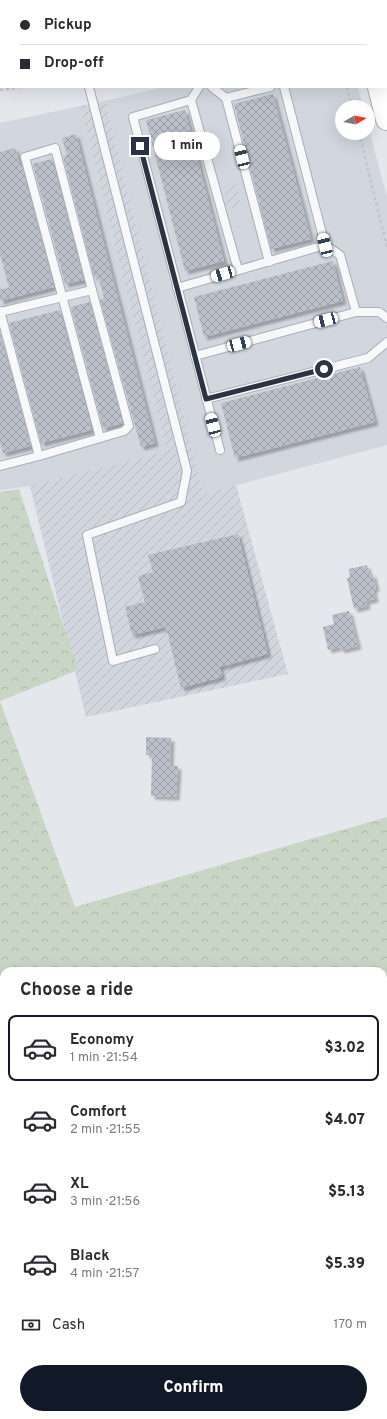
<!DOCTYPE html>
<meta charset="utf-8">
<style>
:root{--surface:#fff;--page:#f7f7f7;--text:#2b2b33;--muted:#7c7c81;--line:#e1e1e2;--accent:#111827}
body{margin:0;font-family:Overpass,sans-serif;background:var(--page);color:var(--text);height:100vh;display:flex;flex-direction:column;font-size:15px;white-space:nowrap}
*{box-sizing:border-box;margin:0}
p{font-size:13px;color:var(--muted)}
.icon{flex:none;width:22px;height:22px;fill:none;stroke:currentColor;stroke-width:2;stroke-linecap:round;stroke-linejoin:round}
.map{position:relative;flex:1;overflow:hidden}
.drawer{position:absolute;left:0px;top:967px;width:387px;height:452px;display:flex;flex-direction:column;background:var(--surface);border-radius:12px 12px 0 0;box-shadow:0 4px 16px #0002}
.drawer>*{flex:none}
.guide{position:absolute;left:0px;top:0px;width:387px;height:88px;box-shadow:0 4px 16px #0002;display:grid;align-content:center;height:88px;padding:0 20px;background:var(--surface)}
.needle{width:26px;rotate:80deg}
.controls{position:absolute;left:335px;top:100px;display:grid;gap:8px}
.controls a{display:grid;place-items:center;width:40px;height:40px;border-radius:50%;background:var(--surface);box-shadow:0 4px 16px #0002;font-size:20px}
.end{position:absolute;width:18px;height:18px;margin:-9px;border:5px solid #2b3445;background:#fff;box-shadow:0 0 0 2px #fff}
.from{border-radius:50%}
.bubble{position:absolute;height:28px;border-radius:14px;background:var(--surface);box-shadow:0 4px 16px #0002;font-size:13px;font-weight:800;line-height:28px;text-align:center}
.car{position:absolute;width:12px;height:24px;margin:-12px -6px;border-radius:5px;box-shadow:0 0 3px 1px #0007;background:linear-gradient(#fff 24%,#345 0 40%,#fff 0 76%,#345 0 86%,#fff 0)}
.guide b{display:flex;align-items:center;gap:14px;height:38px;font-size:15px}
.guide b+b{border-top:1px solid var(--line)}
.guide i{width:10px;height:10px;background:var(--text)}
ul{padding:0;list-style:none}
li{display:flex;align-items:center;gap:12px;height:66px;margin:0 8px 6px;padding:0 12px;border:2px solid transparent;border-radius:8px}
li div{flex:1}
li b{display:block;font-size:15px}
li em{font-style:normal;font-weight:800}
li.current{border-color:var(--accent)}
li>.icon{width:36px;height:36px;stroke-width:1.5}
h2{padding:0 20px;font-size:18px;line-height:48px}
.pay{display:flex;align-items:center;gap:10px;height:44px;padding:0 20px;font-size:15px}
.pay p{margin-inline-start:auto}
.primary-button{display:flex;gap:8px;margin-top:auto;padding:8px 20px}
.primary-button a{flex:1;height:46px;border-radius:24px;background:var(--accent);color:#fff;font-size:16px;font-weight:800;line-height:46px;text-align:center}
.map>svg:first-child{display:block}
.built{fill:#d2d6de}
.industrial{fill:url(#industrial-furrows)}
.forest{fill:url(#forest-crowns);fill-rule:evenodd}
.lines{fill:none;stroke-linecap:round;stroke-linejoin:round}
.stream{stroke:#9fb4cc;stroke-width:4.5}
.building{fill:url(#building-cross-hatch);filter:url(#shadow)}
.service-casing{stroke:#a9aeb7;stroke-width:10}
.secondary-casing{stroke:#a9aeb7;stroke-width:24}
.path{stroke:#c2c5cb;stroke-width:2.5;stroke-dasharray:3 3;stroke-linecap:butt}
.service{stroke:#f7f8fa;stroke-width:8}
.secondary{stroke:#fff;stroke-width:22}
.route{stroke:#2b3445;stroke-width:5}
</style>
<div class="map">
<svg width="387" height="1419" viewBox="0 0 387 1419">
<defs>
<pattern id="industrial-furrows" width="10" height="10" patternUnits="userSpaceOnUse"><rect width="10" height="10" fill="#d2d6de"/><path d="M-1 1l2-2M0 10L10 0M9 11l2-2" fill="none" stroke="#b4b8c0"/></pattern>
<pattern id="forest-crowns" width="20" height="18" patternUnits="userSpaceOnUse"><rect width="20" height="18" fill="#c9d6c5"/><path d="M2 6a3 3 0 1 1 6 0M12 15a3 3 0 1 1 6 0" fill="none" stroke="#adb8ab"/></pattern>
<pattern id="building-cross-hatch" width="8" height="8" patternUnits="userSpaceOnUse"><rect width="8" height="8" fill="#bbc0ca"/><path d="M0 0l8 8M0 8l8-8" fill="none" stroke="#989da6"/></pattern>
<filter id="shadow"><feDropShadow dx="3.5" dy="3.5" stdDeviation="1" flood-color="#0004"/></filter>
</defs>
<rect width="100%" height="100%" fill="#e4e7ec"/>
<g class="built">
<polygon points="164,87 358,87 363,107 342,107 342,133 368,133 368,126 387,197 387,445 203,494 105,101"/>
<polygon points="80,106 167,451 30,486 0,490 0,123"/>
</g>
<g class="industrial">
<polygon points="105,101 203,494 236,485 288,674 86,717 30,486 167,451 80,106"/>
<polygon points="236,184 241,205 228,209 223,187"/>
</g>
<g class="forest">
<polygon points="19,489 78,670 0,701 0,492"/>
<path d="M0,701l75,206 312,-90v602h-387zM4,971h379v444h-379z"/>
</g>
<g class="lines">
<g class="stream">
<polyline points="0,1105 4,1108"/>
<polyline points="0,1273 4,1271"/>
</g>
</g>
<g class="building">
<polygon points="273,94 311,239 271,249 234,104"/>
<polygon points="185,110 224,261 185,271 146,120"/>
<polygon points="76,134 155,443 141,447 100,300 104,298 98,276 94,277 63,156 67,155 62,138"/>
<polygon points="15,148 21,167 22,167 54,287 0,301 0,289 9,288 0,254 0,152"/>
<polygon points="52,159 84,280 65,284 33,164"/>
<polygon points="333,261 343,301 204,337 194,297"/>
<polygon points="90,302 123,423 105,428 103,428 71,307"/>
<polygon points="60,310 92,430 41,443 9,323"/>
<polygon points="0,332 31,446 3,453 0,443"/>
<polygon points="360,367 375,422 235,458 221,403"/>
<polygon points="238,534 268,654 220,667 222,677 181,688 166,627 132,635 125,607 145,602 138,576 153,572 148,555"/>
<polygon points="367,565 369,575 373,574 376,588 373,589 375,599 366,601 367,606 354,609 347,578 350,577 349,569"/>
<polygon points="349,611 358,646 341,650 340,647 328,650 323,627 334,624 332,615"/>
<polygon points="146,737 171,738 170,766 178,766 176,797 151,796 152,755 146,755"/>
</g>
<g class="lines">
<g class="service-casing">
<g id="service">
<polyline points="89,87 187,471 181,502 87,535 113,661 155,649"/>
<polyline points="199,87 191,100 133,117 220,450"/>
<polyline points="212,87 226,98 270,87"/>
<polyline points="226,98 269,262"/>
<polyline points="191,100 238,270"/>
<polyline points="177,288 325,245"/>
<polyline points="92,290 55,148 25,157 100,438"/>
<polyline points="0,311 39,456 0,466"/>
<polyline points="0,312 92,290 129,426 124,431 39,456"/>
<polyline points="356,312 379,312 387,318"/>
<polyline points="195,356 356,312 340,255 325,245 284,87"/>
<polyline points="206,399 368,358 387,342"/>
</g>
</g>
<g class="secondary-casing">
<g id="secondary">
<polyline points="357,0 357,1"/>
<polyline points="281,1 286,0"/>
<polyline points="0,63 1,63"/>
<polyline points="379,87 387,119"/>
</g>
</g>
<g class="path">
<polyline points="324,0 324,1"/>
<polyline points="93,1 98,0"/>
<polyline points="386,2 387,5"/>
<polyline points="386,12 387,12"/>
<polyline points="0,20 1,20"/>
<polyline points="347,87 352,107"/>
<polyline points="0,90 21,87"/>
<polyline points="359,133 387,247"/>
</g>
<use href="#service" class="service"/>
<use href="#secondary" class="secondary"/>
</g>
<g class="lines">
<polyline class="route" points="140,146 206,399 324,369"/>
</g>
</svg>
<div class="controls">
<a><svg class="needle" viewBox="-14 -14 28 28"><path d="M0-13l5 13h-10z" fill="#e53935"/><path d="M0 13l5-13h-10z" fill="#7c7c81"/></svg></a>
</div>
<i class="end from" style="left:324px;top:369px"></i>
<i class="end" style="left:140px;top:146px"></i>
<div class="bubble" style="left:154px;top:132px;width:66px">1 min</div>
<i class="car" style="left:242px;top:157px;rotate:346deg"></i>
<i class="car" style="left:325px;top:245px;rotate:346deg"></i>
<i class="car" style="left:223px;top:274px;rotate:254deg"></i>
<i class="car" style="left:326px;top:320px;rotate:255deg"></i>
<i class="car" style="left:239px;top:344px;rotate:75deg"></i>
<i class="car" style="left:213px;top:425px;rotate:345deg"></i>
<div class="guide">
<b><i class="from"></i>Pickup</b>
<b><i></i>Drop-off</b>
</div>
<section class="drawer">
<h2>Choose a ride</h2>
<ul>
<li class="current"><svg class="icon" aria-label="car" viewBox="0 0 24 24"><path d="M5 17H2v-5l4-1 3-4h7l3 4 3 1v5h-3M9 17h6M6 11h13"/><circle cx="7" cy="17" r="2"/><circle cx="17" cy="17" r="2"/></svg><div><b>Economy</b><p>1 min · 21:54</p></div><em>$3.02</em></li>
<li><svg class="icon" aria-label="car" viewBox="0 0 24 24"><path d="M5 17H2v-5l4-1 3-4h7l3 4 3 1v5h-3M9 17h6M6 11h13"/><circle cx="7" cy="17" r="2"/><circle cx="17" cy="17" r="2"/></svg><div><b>Comfort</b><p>2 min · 21:55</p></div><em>$4.07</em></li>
<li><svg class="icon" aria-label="car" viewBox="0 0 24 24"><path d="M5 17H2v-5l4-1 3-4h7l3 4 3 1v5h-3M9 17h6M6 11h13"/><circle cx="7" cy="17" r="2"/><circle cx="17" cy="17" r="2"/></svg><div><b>XL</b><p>3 min · 21:56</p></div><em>$5.13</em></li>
<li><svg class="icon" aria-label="car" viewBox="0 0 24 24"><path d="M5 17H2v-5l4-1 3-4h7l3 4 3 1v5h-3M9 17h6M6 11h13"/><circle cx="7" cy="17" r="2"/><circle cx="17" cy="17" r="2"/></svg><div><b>Black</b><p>4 min · 21:57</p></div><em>$5.39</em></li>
</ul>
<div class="pay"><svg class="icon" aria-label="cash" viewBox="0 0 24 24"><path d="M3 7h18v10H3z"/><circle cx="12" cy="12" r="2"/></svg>Cash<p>170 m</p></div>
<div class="primary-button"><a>Confirm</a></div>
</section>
</div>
